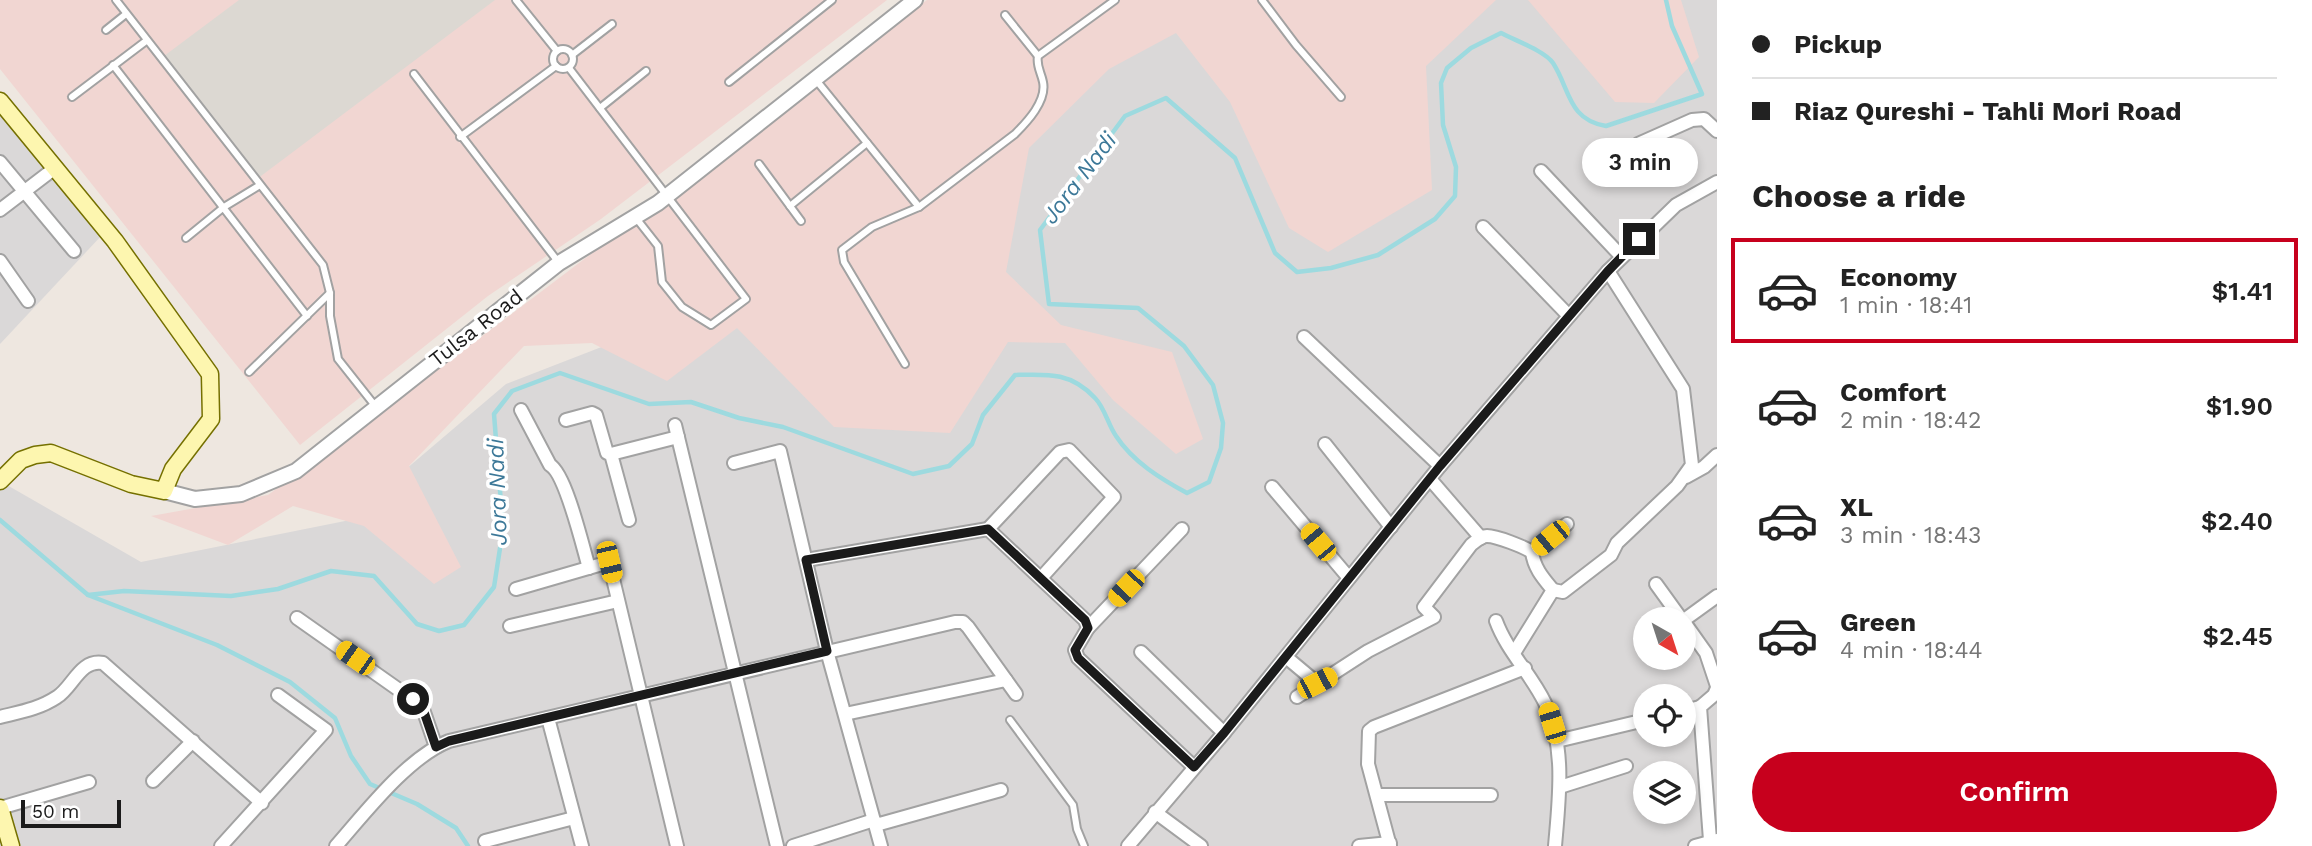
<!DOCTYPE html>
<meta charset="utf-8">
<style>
:root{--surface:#fff;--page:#f2f2f2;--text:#222;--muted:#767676;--line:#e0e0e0;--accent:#c7001d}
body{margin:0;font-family:"Work Sans",sans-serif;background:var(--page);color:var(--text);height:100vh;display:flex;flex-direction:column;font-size:26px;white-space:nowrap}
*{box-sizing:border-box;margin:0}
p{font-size:23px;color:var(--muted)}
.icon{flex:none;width:38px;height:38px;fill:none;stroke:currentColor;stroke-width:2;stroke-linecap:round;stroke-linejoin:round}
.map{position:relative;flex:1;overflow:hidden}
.details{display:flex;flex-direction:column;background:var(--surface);width:595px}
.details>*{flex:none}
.banner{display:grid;align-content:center;height:154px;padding:0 35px;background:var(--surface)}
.needle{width:46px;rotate:141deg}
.fabs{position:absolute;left:1633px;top:607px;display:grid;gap:14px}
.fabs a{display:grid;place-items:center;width:63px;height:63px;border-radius:50%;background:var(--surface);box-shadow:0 4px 10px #0003;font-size:35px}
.scale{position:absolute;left:21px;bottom:18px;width:100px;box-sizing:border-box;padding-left:7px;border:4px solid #1b1b1b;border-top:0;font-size:19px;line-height:24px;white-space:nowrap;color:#1b1b1b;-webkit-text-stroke:5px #fff;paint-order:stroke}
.end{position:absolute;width:32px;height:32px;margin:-16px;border:9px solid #1b1b1b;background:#fff;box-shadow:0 0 0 4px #fff}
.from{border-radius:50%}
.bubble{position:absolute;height:49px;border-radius:24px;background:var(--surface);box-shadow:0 4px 10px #0003;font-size:23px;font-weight:600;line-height:49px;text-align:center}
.car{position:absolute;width:21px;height:42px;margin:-21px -10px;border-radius:9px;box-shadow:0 0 5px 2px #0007;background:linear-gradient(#f5c518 24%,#345 0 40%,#f5c518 0 76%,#345 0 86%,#f5c518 0)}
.banner b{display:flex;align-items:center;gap:24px;height:66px;font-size:26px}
.banner b+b{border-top:2px solid var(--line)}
.banner i{width:18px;height:18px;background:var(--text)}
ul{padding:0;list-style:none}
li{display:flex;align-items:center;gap:21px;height:105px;margin:0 14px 10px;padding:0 21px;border:4px solid transparent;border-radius:0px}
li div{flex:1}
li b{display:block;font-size:26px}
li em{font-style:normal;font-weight:600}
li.current{border-color:var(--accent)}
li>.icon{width:63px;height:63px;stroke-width:1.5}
h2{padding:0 35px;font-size:32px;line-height:84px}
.cta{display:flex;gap:14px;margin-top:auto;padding:14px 35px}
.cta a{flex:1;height:80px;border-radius:42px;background:var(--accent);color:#fff;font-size:28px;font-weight:600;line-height:80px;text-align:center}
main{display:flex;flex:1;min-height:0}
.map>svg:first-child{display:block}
.residential{fill:#dad8d8;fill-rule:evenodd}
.military{fill:#f1d6d2}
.airport{fill:#dcd8d2}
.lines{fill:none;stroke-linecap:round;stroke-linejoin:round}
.stream{stroke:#9ddadf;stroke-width:4.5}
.service-casing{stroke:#a2a2a2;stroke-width:10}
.minor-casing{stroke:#a2a2a2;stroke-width:16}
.tertiary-casing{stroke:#a2a2a2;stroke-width:18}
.secondary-casing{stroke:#757000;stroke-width:19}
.service{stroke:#fff;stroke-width:6}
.minor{stroke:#fff;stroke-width:12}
.tertiary{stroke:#fff;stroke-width:14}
.secondary{stroke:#fdf6af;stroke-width:16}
.route{stroke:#1b1b1b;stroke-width:9}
.labels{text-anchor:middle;stroke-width:7;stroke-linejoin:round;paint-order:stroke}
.street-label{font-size:21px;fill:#1b1b1b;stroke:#fff}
.water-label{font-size:23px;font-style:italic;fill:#3c7898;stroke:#fff}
</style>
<main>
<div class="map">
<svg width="1717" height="846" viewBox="0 0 1717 846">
<rect width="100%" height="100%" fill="#eee7e0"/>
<g class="residential">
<path d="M1161,0h556v846h-1717v-365l141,81 204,-41 161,-137 240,-93 243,-143zM1645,620h39v38h-39zM1645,696h39v39h-39zM1645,774h39v38h-39z"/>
<polygon points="0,112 102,235 0,344"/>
</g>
<g class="military">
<polygon points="0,0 887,0 601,219 488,296 300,445 0,69"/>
<polygon points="927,0 1496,0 1426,66 1432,190 1328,252 1289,228 1230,102 1176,33 1109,69 1029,148 1006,272 1061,325 1172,352 1203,439 1176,454 1113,400 1065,343 1008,342 950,433 834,427 737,328 667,381 592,343 524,346 409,466 461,567 434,584 364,526 293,506 228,545 151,516 268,495 501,322"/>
<polygon points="1528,0 1681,0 1699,57 1654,103 1615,102"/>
</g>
<polygon class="airport" points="239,0 495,0 253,182 160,59"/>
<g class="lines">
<g class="stream">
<polyline points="0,520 88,595 217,645 290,682 335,718 351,756 370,784 417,804 456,828 468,846"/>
<path d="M88,595l36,-4 107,5 47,-7 53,-18 43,5 43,48 22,7 25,-6 30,-38 9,-58 -9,-115 18,-23 48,-18 89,31 42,-2 48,16 44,9 130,47 36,-8 23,-22 11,-29 32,-40c33,-1 56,-3 80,23 10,10 13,27 21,38 17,26 45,43 71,57l22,-11 12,-34 2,-25 -10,-38 -29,-39 -46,-38 -89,-4 -9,-74 85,-114 41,-18 69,60 40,95 22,19 34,-4 47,-13 57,-36 20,-23 1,-29 -13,-42 -2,-42 6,-15 24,-20 30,-15c13,7 44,18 52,30 17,26 15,57 53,63l96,-32 -30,-68 -6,-26"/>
</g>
<g class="service-casing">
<g id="service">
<polyline points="116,0 323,265 330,293 330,316 338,359 376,407"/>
<polyline points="516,0 557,51"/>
<polyline points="1262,0 1296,45 1341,97"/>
<polyline points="1005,15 1038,56"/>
<polyline points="106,30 126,14"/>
<circle cx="563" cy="59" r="10"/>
<polyline points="572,55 612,24"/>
<polyline points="113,65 307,316"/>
<polyline points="569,68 746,299 711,325 682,307 662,282 658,246 636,218"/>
<polyline points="414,74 559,263"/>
<polyline points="816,80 919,207"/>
<polyline points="729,82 832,0"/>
<polyline points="72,97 146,41"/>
<polyline points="600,108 646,71"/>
<polyline points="460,137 556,66"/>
<polyline points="759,164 801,221"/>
<polyline points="790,206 867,143"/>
<polyline points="186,238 224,207 260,185"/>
<path d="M905,364l-61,-102 -2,-12 30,-23 47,-20 96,-73c12,-12 32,-33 28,-52 -2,-10 -7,-16 -5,-26l77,-56"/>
<polyline points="249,372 330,293"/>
<polyline points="1010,720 1073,805 1077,829 1084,846"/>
</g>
</g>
<g class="minor-casing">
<g id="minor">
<polyline points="1638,144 1692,120 1704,119 1717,131"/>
<polyline points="0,162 74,251"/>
<polyline points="1541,171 1621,256"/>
<polyline points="0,210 55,168"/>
<polyline points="1483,227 1569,316"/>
<polyline points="0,261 28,301"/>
<polyline points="1304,337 1440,466"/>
<path d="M521,410l29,55c16,9 33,83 39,103"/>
<polyline points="566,420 592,413 596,415 607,453 611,454 629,520"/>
<polyline points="675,425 777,846"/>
<polyline points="1325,444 1391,527"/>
<polyline points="611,454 678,437"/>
<polyline points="734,463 780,451 827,651 881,846"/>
<polyline points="1686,477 1704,467 1717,455"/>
<polyline points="1430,479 1481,538"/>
<polyline points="1272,487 1349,578"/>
<polyline points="988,529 1060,452 1069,450 1114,497 1041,578"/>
<polyline points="1532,552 1567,524"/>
<polyline points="806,560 988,529 1085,620 1088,628 1075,650 1078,658 1194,767"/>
<polyline points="1656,584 1682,620"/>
<polyline points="516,589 609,562 677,846"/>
<polyline points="1553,590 1563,592 1611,555 1617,543 1677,486 1692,465 1683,389 1608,271"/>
<polyline points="297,618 419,704 424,712 436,747"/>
<polyline points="1684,620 1717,596"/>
<path d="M1496,621c11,30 35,53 49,82 21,44 14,96 10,143"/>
<polyline points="1684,622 1706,653 1717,686"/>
<polyline points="510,626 618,601"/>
<polyline points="1088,628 1182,529"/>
<polyline points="1141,652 1224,733"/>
<path d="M1514,653l39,-63c-10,-12 -19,-22 -21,-38"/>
<polyline points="1286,657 1317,683"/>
<path d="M1297,697l71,-46 66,-34 -10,-10 47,-62c5,-4 10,-9 16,-9 10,0 37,11 45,16"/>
<polyline points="1684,711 1700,707"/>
<polyline points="845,714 1006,680"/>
<path d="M0,717c20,-5 39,-8 57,-20 16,-10 23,-38 46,-34l159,140"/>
<polyline points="548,718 582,846"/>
<polyline points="1557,741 1645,720"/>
<polyline points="153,781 193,741"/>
<polyline points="1560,787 1626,766"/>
<polyline points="1377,795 1491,795"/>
<polyline points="0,808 89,782"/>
<polyline points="1155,812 1201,846"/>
<polyline points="876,825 1001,790"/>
<polyline points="1710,840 1700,707 1714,695 1717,688"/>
<polyline points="485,841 574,818"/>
<polyline points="221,846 326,730 278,695"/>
<path d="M336,846c29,-33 72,-89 113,-105l506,-119h8l5,5 48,67"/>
<polyline points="793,846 874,820"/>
<polyline points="1128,846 1224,733 1440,466 1608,271 1676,205 1717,182"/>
<polyline points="1359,846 1390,843"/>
<polyline points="1390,846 1368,764 1369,731 1374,727 1525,668"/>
<polyline points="1695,846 1717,840"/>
</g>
</g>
<g class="tertiary-casing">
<polyline id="tertiary" points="164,491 195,499 241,494 296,471 559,263 658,203 915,0"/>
</g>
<g class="secondary-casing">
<g id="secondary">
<polyline points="0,101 115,241 210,374 211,419 173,469 164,491 131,484 51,453 35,455 21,460 0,481"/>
<polyline points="0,808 11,846"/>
</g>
</g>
<use href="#service" class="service"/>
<use href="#minor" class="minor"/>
<use href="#tertiary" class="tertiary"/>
<use href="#secondary" class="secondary"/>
</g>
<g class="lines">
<polyline class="route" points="413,699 424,712 436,747 449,741 827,651 806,560 988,529 1085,620 1088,628 1075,650 1078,658 1194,767 1224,733 1440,466 1608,271 1639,239"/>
</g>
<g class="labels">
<g class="street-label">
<text transform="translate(476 328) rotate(-38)" y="7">Tulsa Road</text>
</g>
<g class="water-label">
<text transform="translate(1079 178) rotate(-53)" y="8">Jora Nadi</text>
<text transform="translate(497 492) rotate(-92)" y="8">Jora Nadi</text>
</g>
</g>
</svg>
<div class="fabs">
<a><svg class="needle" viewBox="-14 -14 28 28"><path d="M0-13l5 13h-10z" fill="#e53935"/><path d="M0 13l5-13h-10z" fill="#767676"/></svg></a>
<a><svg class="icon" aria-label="locate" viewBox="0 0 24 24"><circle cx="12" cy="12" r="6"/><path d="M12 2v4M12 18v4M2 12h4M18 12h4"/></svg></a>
<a><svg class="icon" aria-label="layers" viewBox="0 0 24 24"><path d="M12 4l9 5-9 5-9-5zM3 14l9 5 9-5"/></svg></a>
</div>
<div class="scale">50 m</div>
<i class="end from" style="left:413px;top:699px"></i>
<i class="end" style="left:1639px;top:239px"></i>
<div class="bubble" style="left:1582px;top:138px;width:116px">3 min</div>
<i class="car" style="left:1550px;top:538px;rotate:231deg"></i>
<i class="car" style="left:1318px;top:542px;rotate:320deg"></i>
<i class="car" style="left:609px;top:562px;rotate:167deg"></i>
<i class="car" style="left:1126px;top:588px;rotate:223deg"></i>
<i class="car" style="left:355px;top:658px;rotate:305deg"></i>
<i class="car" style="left:1317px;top:683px;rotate:63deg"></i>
<i class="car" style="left:1552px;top:723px;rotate:343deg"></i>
</div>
<section class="details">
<div class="banner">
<b><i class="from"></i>Pickup</b>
<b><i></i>Riaz Qureshi - Tahli Mori Road</b>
</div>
<h2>Choose a ride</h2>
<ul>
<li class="current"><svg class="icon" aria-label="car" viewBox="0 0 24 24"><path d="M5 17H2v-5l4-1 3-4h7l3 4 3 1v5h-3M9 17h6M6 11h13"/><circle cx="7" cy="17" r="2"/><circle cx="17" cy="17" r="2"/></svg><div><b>Economy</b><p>1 min · 18:41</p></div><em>$1.41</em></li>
<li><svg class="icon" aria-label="car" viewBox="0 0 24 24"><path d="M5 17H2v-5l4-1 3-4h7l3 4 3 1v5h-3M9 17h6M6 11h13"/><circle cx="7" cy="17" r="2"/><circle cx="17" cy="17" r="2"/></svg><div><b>Comfort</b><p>2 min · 18:42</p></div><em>$1.90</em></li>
<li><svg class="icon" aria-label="car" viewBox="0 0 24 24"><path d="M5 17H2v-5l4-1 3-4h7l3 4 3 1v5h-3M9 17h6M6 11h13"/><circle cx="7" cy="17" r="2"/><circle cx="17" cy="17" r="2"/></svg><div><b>XL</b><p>3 min · 18:43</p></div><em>$2.40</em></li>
<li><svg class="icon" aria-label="car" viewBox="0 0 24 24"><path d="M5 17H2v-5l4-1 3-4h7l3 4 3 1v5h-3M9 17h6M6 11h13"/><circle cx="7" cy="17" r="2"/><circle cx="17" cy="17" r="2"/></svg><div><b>Green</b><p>4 min · 18:44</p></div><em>$2.45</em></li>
</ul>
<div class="cta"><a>Confirm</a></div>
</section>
</main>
